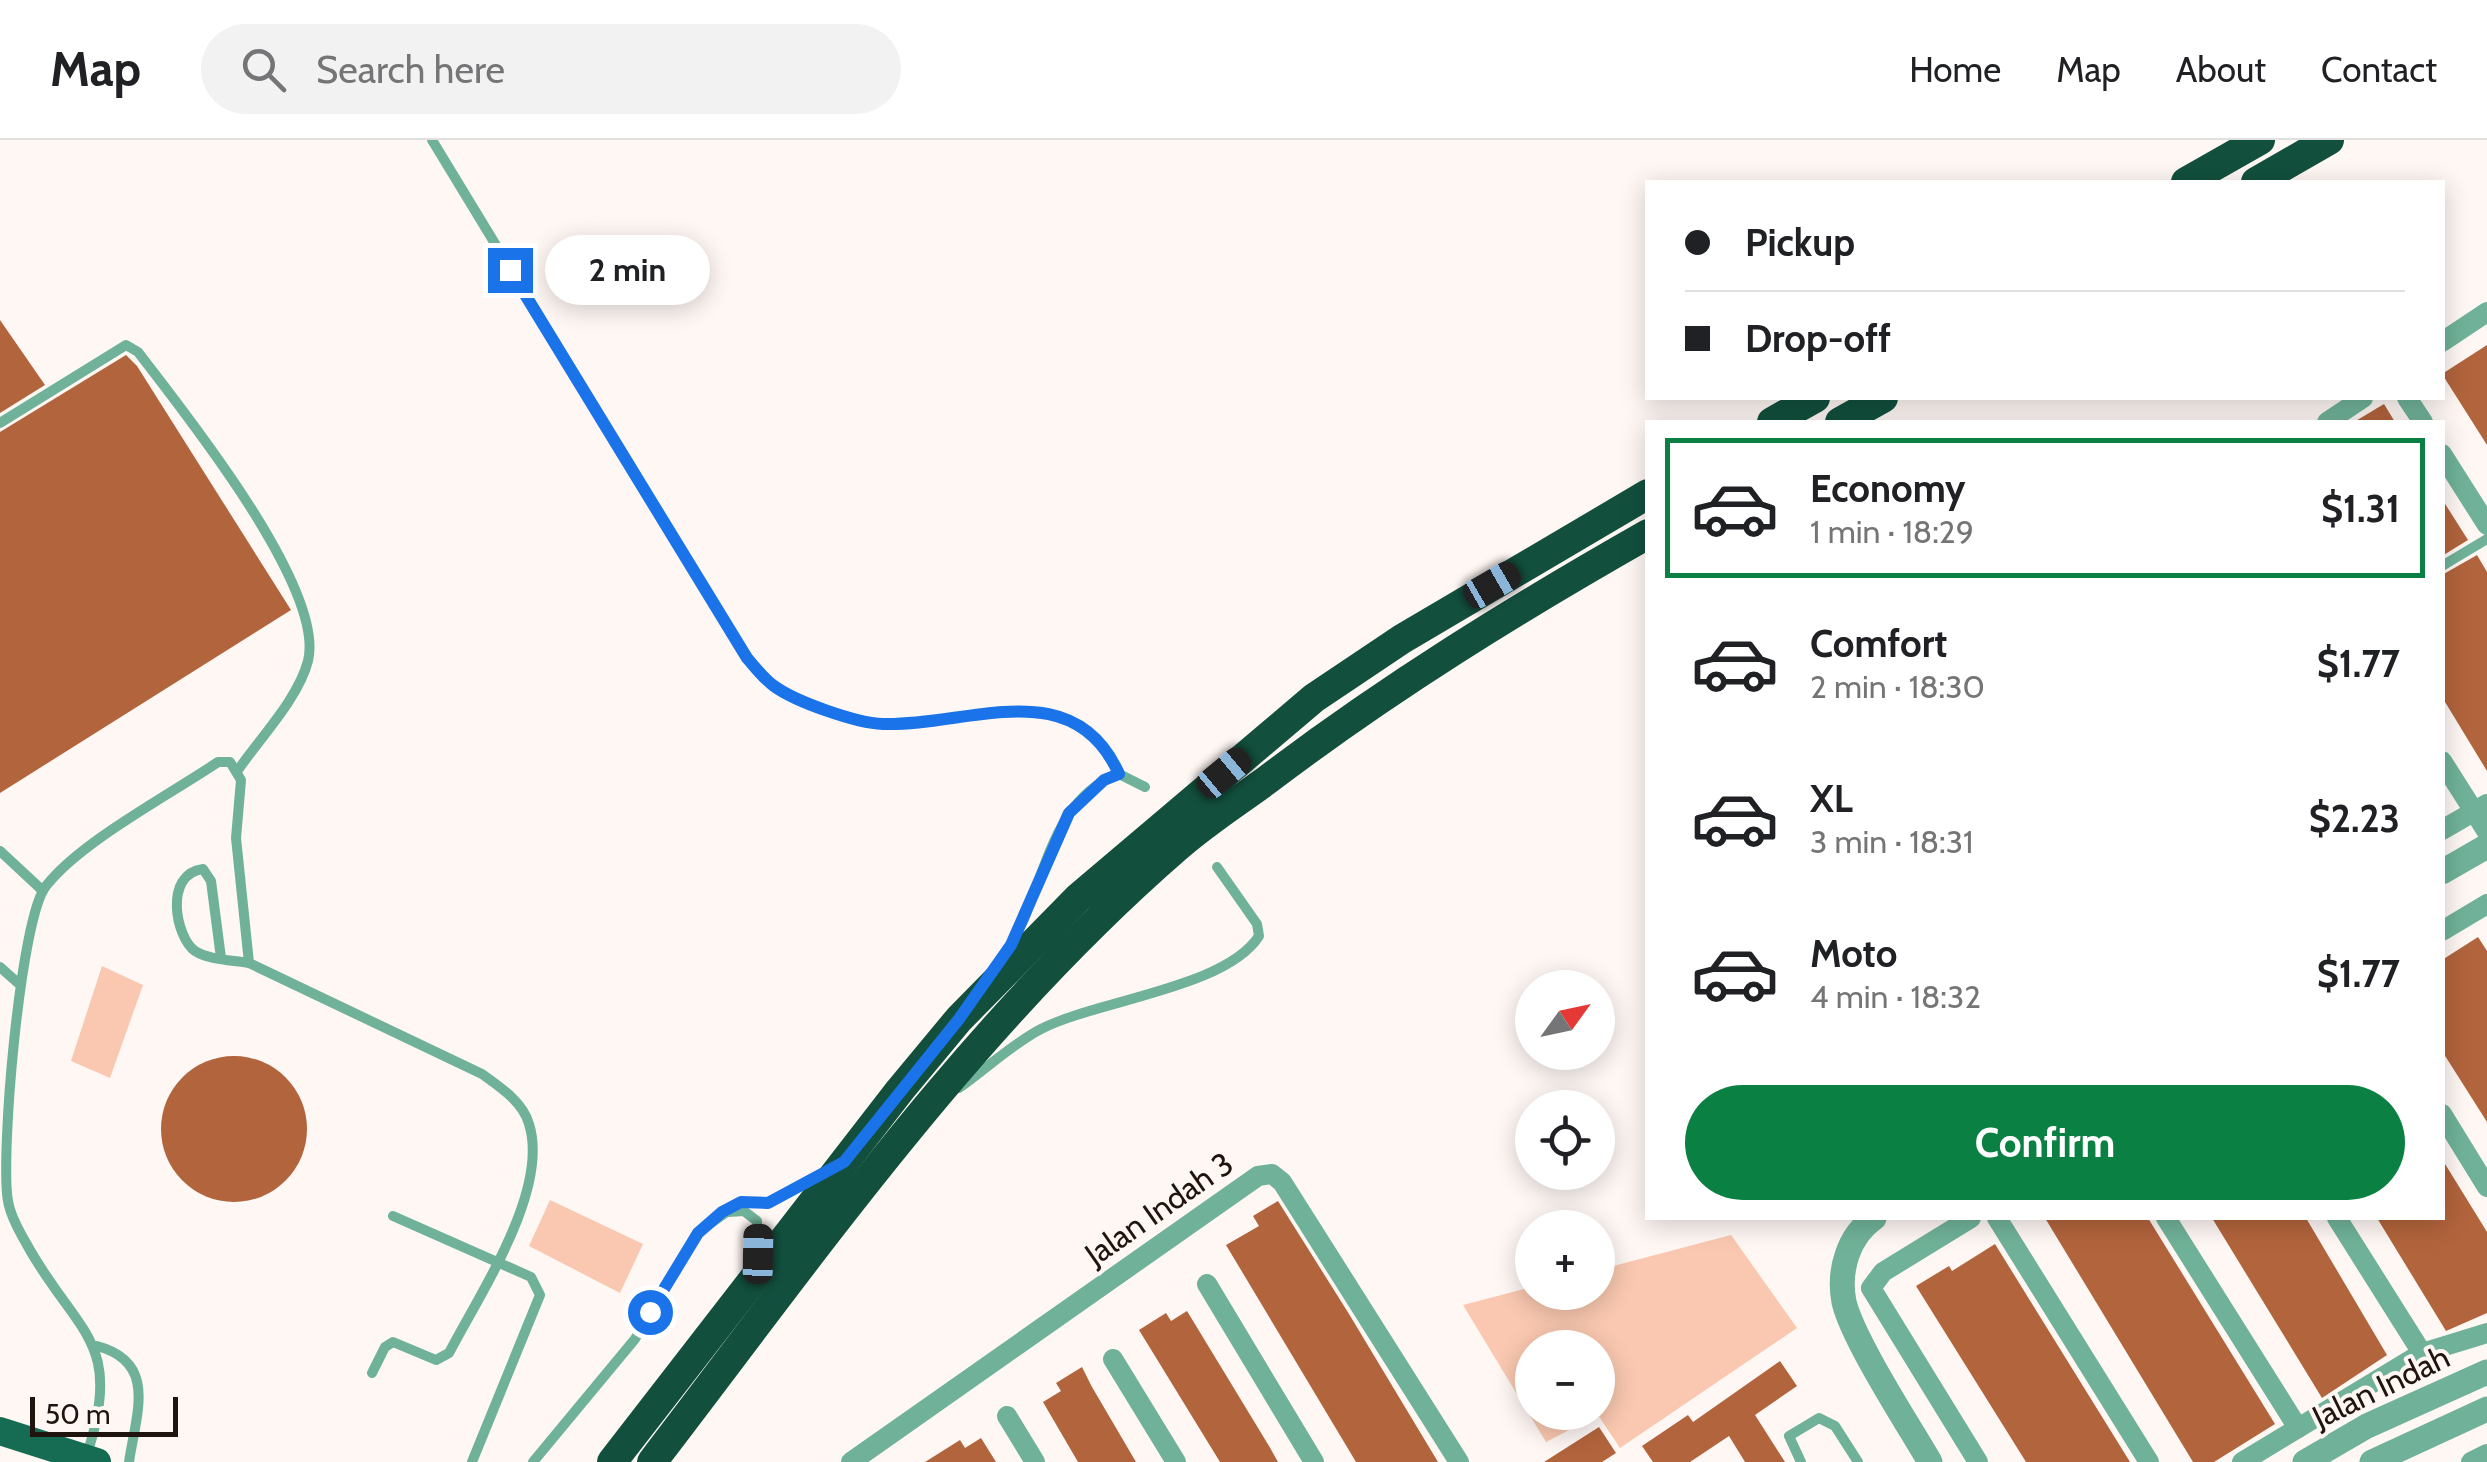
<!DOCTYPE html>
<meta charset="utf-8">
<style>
:root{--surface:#fff;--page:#f2f2f2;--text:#202124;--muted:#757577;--line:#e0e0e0;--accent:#0b8043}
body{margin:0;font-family:Cabin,sans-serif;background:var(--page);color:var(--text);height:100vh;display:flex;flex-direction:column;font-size:38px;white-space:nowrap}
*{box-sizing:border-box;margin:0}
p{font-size:32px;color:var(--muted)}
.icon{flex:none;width:55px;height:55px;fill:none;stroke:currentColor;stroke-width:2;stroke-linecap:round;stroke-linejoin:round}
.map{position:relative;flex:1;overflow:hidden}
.sheet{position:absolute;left:1645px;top:280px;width:800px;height:800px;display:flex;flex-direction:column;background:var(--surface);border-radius:0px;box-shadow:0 5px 25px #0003}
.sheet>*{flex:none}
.top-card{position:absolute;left:1645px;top:40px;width:800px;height:220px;border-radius:0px;box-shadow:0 5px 25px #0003;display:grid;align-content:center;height:220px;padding:0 40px;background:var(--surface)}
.needle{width:65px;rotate:57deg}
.controls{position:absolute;left:1515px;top:830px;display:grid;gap:20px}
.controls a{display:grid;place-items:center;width:100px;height:100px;border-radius:50%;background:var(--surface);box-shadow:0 5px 25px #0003;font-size:50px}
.scale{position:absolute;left:30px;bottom:25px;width:148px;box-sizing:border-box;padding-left:10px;border:5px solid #20140e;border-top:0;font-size:28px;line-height:35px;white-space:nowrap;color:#20140e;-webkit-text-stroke:8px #fef7f4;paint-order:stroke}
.end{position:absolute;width:45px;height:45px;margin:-22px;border:12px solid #1a73e8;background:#fff;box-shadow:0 0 0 5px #fff}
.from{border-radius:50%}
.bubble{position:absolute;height:70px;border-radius:35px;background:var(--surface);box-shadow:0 5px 25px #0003;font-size:32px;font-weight:700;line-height:70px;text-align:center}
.car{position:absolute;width:30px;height:60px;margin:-30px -15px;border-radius:12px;box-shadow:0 0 8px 2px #0007;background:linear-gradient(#222 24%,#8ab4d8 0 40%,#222 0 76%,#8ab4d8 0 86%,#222 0)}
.top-card b{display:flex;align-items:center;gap:35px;height:95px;font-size:38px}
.top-card b+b{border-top:2px solid var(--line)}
.top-card i{width:25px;height:25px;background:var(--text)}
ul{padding:18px 0 0;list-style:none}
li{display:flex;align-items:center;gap:30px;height:140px;margin:0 20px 15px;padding:0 20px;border:5px solid transparent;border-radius:0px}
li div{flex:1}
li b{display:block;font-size:38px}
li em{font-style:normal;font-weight:700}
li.active{border-color:var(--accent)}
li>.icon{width:90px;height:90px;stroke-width:1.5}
.button{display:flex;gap:20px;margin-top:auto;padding:20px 40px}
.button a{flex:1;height:115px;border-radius:60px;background:var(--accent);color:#fff;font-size:40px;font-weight:700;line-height:115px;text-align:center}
header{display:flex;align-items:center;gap:60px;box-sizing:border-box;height:140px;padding:0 50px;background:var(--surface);border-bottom:2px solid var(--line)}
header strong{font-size:48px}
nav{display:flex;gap:55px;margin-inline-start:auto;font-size:35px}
.search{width:700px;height:90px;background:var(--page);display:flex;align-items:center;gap:25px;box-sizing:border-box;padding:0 35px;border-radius:55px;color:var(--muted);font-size:38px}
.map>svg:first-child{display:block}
.green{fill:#fac8b0;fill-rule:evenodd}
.building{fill:#b2643c}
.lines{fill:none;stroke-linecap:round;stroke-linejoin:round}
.service{stroke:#70b299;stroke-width:10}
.minor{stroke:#70b299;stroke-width:20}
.tertiary{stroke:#70b299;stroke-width:25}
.primary{stroke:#166c52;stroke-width:28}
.motorway{stroke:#12503d;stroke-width:30}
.route{stroke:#1a73e8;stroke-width:12}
.labels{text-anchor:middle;stroke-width:8;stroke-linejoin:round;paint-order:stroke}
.street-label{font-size:32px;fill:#20140e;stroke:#fef7f4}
</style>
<header>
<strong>Map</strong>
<div class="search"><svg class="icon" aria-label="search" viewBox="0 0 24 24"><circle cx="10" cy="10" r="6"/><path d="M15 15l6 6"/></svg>Search here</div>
<nav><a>Home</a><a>Map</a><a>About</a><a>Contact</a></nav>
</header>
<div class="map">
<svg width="2487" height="1322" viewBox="0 0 2487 1322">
<rect width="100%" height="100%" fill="#fef7f4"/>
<g class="green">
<polygon points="102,826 143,845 110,938 71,921"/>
<polygon points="550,1060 643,1104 620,1153 529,1106"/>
<path d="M1731,1095l66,93 -177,120 -22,-33 -52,27 -83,-137 69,-18v5h66v-22zM1532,1208h66v64h-66z"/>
</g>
<g class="building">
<polygon points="0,180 45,245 0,273"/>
<polygon points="2487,205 2487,305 2442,234"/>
<polygon points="126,215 137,226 291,470 0,653 0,292"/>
<polygon points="2384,264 2395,282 2354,282"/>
<polygon points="2442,359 2468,400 2442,416"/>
<polygon points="2477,415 2487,432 2487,631 2442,557 2442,435"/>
<polygon points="2478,797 2487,811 2487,982 2442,911 2442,820"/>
<circle cx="234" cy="989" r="73"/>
<polygon points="2442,1019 2487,1092 2487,1173 2446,1191 2377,1078 2442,1078"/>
<polygon points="1278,1061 1349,1174 1438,1322 1356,1322 1226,1105 1259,1086 1253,1076"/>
<polygon points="2045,1078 2148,1078 2275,1284 2214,1322 2193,1322"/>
<polygon points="2212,1078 2306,1078 2387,1215 2322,1258"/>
<polygon points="1995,1104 2130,1322 2026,1322 1916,1146 1949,1126 1952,1131"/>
<polygon points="1187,1171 1269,1306 1278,1322 1220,1322 1139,1190 1166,1173 1171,1181"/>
<polygon points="1780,1221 1797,1246 1755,1275 1785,1322 1745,1322 1729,1296 1690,1322 1653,1322 1642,1306 1688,1275 1693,1282"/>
<polygon points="1082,1227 1092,1247 1136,1322 1078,1322 1043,1262 1061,1251 1056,1243"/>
<polygon points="1599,1287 1616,1313 1602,1322 1544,1322"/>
<polygon points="981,1298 996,1322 925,1322 960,1300 965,1308"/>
</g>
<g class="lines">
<g class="service">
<path d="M432,0l315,518c8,9 17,21 27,28 22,16 82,36 109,38 84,3 190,-53 236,50l26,13"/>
<path d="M0,283l126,-78 12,7c45,59 188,236 170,309 -10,38 -48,77 -70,109"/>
<polyline points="2442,426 2487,399"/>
<polyline points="0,711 42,750"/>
<path d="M1006,813c39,-57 39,-152 113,-179"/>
<path d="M221,818l-10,-77 -8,-12c-40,5 -27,69 -8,82 14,9 38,9 54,12"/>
<polyline points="0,827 18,843"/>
<path d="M959,948c27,-19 53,-44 82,-59 57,-29 185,-41 218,-93l-2,-12 -40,-57"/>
<polyline points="728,1072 744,1071 757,1081 758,1122"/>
<polyline points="393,1076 531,1137 540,1155 472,1322"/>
<path d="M97,1206c61,16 39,68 32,116"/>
<path d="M87,1314c38,-115 -12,-121 -61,-211 -7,-12 -16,-29 -18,-42 -8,-43 12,-283 38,-315 34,-44 123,-91 172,-124h12l11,18 -5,58 13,125 233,111c18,13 41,28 47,50 21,66 -50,171 -80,229l-13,7 -43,-18 -8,5 -13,26"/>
<polyline points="533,1322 635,1199 697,1093 741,1062 768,1063 825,1032"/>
<polyline points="1801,1322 1789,1296 1819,1278 1835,1286 1858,1322"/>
</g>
<g class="minor">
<polyline points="2442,202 2487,172"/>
<polyline points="2407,258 2423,282"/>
<polyline points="2327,282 2363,258"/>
<polyline points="2442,314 2487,385"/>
<polyline points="2442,621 2487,692"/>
<polyline points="2442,690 2487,664"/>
<polyline points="2442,791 2487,764"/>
<polyline points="2442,974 2487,1047"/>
<polyline points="1971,1078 1883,1132 1871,1148 1978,1322"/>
<polyline points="1997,1078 2149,1322"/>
<polyline points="2166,1078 2298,1288"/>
<polyline points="2337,1078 2422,1213"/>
<polyline points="1207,1144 1314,1322"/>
<polyline points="1113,1219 1176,1322"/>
<polyline points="1007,1276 1035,1322"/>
<polyline points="851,1322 1258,1036 1272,1034 1282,1042 1459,1322"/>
<polyline points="2242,1322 2422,1213 2487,1193"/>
<polyline points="2471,1322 2487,1314"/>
</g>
<g class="tertiary">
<polyline points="2442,732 2487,706"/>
<path d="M1874,1078c-26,18 -36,53 -30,84 9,38 64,122 86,160"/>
<polyline points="2305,1322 2367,1286 2487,1232"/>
<polyline points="2372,1322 2487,1269"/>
</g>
<polyline class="primary" points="0,1291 97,1322"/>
<g class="motorway">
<polyline points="2186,42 2260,0"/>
<polyline points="2256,42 2329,0"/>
<polyline points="1772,282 1815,258"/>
<polyline points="1840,282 1883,258"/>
<polyline points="612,1322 900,950 959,879 1078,758 1314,558 1402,499 1648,354"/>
<path d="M652,1322c164,-214 319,-436 524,-614 28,-25 61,-46 91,-68 121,-92 249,-171 381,-246"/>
</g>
</g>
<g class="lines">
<path class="route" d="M510,130l237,388c8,9 17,21 27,28 22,16 82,37 109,38 84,3 190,-53 236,50l-15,6 -35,33 -58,132 -52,74 -115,143 -76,41 -27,-1 -19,10 -24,21 -48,79"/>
</g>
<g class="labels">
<g class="street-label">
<text transform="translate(1159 1069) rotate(-35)" y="11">Jalan Indah 3</text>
<text transform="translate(2381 1247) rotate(-26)" y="11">Jalan Indah</text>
</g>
</g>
</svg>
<div class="controls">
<a><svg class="needle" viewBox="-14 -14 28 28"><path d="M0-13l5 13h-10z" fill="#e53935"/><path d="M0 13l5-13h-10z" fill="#757577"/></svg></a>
<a><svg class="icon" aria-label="locate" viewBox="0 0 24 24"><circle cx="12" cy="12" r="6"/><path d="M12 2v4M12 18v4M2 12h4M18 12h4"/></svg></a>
<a>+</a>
<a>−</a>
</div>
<div class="scale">50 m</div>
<i class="end from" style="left:650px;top:1172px"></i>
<i class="end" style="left:510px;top:130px"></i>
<div class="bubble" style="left:545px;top:95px;width:165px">2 min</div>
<i class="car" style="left:1492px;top:445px;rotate:60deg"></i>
<i class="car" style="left:1224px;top:633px;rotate:50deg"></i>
<i class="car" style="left:758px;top:1114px;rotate:1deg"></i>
<div class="top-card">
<b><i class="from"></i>Pickup</b>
<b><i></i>Drop-off</b>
</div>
<section class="sheet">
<ul>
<li class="active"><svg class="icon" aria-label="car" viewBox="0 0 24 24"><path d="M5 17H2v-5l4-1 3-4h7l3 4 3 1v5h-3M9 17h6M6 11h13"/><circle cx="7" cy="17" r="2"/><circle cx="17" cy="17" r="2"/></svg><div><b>Economy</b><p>1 min · 18:29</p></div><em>$1.31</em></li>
<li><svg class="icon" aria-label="car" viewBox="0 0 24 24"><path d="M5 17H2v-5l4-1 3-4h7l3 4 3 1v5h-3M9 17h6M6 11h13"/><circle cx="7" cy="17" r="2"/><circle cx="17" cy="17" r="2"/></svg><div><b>Comfort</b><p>2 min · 18:30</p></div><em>$1.77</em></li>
<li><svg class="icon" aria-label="car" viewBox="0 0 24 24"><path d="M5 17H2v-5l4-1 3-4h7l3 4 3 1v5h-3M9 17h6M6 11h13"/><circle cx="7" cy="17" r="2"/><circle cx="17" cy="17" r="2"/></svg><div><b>XL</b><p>3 min · 18:31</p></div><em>$2.23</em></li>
<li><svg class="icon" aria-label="car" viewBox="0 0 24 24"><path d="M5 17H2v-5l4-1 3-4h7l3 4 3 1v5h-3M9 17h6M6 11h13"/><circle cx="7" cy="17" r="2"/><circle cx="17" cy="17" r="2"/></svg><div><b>Moto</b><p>4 min · 18:32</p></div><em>$1.77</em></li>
</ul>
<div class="button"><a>Confirm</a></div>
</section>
</div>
